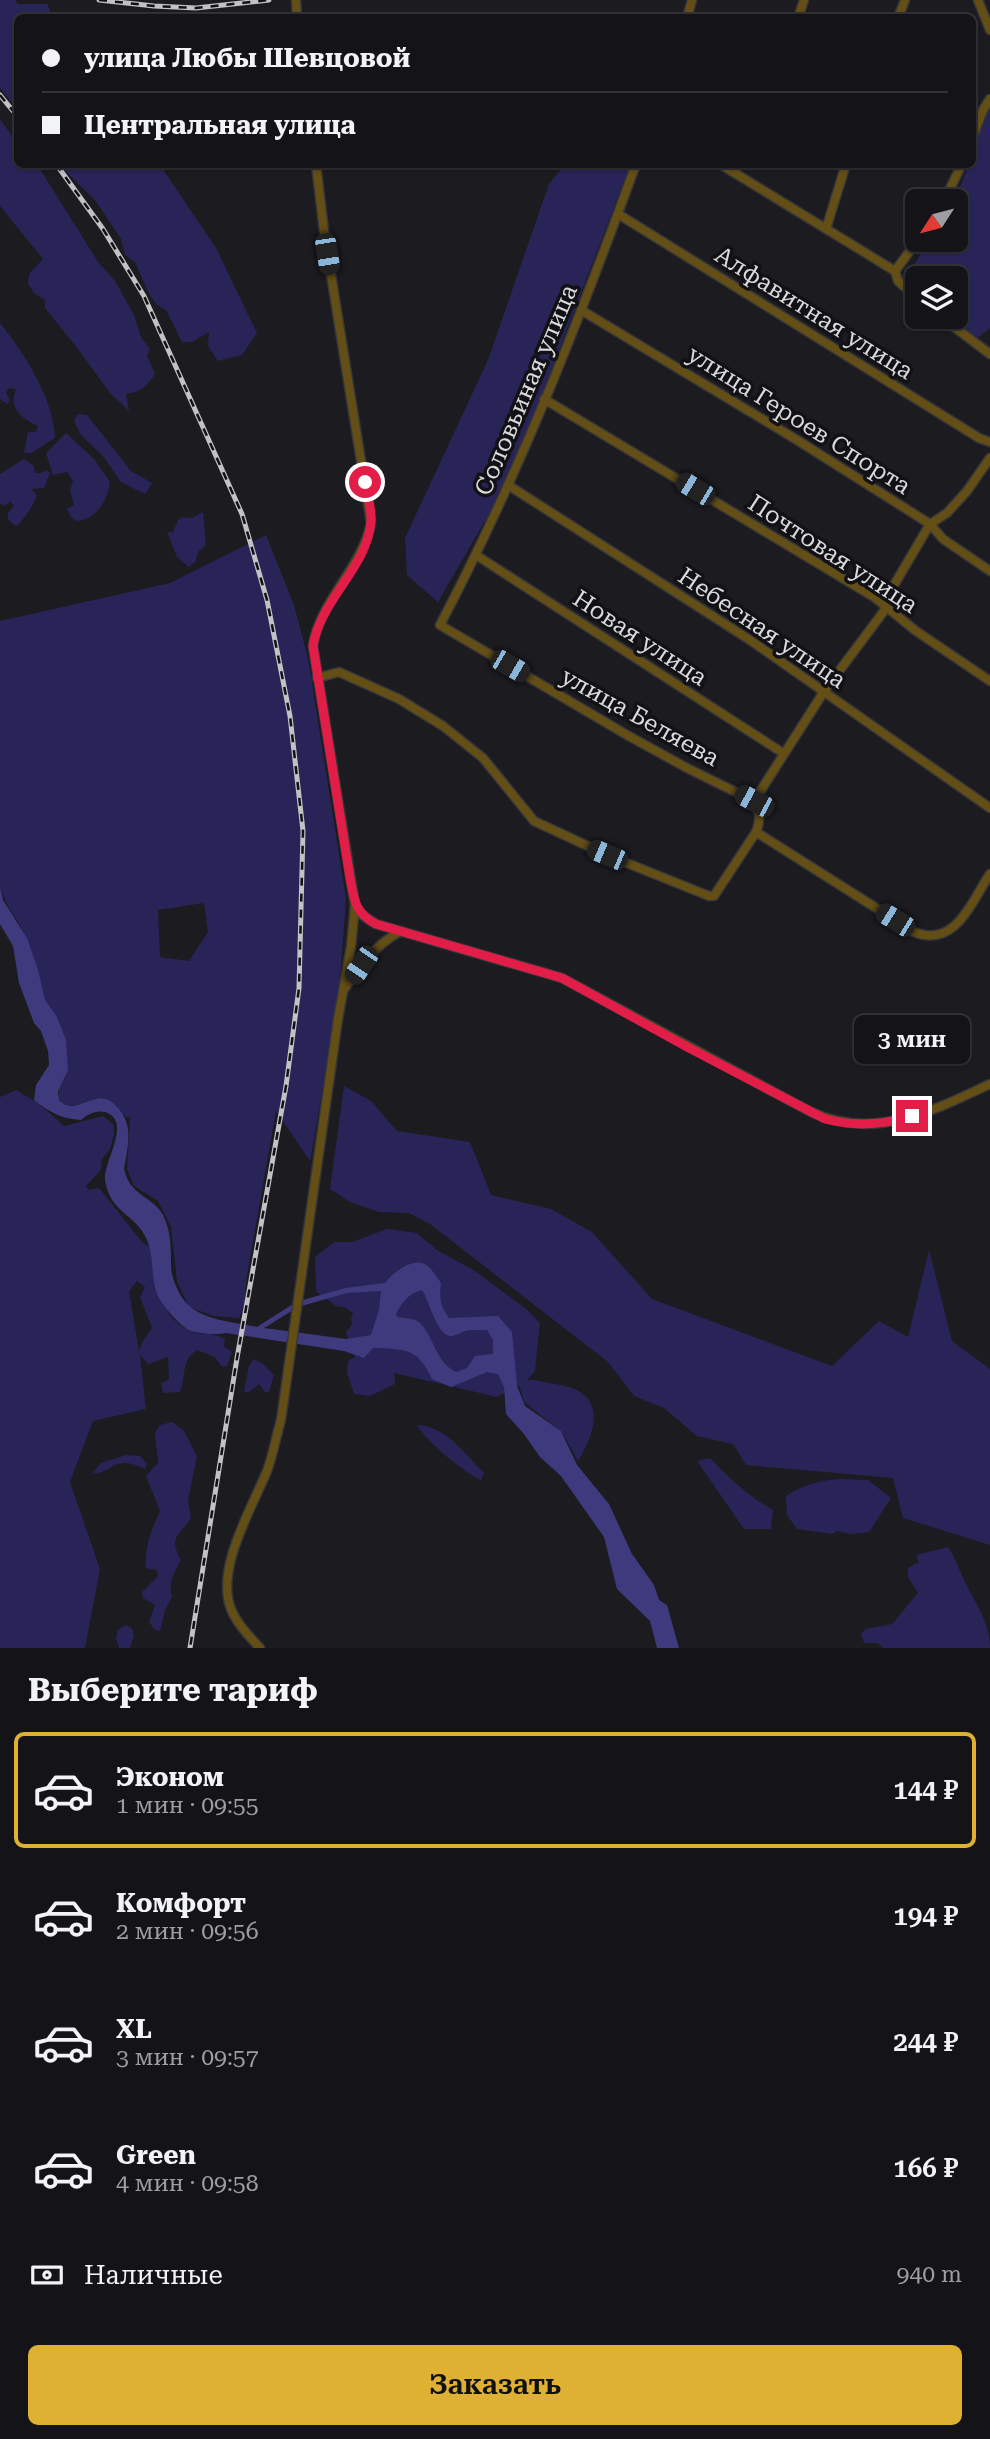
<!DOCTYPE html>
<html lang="ru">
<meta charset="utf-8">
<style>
:root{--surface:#141418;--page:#1d1d21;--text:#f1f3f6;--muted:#9d9ea2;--line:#333337;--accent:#deb133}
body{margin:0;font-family:"Roboto Serif",serif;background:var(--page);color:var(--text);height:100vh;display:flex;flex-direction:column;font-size:26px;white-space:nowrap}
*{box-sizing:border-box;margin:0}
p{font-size:23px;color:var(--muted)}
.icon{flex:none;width:38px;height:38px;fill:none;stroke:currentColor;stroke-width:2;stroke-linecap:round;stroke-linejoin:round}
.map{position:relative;height:1648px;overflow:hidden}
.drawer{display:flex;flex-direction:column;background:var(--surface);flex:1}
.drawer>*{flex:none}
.hud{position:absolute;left:14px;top:14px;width:962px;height:154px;border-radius:10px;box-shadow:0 2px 5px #0004,0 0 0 2px var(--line);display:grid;align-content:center;height:154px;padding:0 28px;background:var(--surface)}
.needle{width:46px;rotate:234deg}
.controls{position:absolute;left:905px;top:189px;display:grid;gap:14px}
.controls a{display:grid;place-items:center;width:63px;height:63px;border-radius:10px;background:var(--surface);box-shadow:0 2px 5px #0004,0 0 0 2px var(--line);font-size:35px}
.end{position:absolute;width:32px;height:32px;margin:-16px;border:9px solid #e11d48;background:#fff;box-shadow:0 0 0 4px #fff}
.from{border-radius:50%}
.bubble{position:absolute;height:49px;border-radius:10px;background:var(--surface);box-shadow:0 2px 5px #0004,0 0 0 2px var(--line);font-size:23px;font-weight:600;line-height:49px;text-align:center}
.car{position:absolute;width:21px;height:42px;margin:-21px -10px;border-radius:9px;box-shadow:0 0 5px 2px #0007;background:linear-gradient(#222 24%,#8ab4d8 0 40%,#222 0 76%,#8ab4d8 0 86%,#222 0)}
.hud b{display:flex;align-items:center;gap:24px;height:66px;font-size:26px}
.hud b+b{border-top:2px solid var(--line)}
.hud i{width:18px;height:18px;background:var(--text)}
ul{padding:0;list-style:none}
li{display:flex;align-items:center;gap:21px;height:116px;margin:0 14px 10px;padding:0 14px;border:4px solid transparent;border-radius:10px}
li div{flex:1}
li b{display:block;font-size:26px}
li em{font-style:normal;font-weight:600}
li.current{border-color:var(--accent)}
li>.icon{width:63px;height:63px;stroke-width:1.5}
h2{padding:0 28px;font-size:32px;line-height:84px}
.pay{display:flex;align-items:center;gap:18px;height:77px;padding:0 28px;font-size:26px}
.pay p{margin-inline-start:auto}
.button{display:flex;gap:14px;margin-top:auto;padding:14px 28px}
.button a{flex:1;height:80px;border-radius:10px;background:var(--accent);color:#111;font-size:28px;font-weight:600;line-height:80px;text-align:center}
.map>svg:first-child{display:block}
.green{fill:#282458;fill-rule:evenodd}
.water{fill:#3f3a7e;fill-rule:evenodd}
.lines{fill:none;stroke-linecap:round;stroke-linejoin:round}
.minor-casing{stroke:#36363a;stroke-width:11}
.minor{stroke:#634e16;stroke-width:8}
.rail-casing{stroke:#c2c2c5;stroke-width:5}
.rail{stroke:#121216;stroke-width:2.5;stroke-dasharray:8;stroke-linecap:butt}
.route{stroke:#e11d48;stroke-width:9}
.labels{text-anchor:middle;stroke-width:7;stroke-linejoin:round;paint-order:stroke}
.street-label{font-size:24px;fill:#dadadd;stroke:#121216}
</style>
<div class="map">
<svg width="990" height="1648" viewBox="0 0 990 1648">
<rect width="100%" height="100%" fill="#1b1b20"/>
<g class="green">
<polygon points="0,0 15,0 18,4 47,4 53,17 18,18 17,109 0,88"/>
<path d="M990,105v223l-13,10 -29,-21h8v-39h-39v16l-14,-12 27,-42h26l-2,-39 15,-36 4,-1c0,-19 8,-43 17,-59z"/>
<path d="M0,119l17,24 1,21 20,2 60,96 17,19 19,34 7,22 9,12 -3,7 8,18c-8,12 -14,18 -29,20l3,17 -19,-18 -35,-48 -30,-37v-8l-10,-6 -7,-10 1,-10 14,-15 -43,-53z"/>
<polygon points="59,165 160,165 216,248 257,333 242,355 218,361 208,346 209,332 192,342 182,342 166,310 157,305 149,294 135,262 125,255 121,239 95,200"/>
<polygon points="565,165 630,165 525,439 490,512 438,602 407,575 405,538 488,360 549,184"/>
<path d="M0,323c24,30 54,76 55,115l-24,15h-7l4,-21h8l2,-6c-16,-8 -30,-16 -22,-37l-7,-1 -3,5 4,7 -3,4 -7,-5z"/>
<polygon points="78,414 87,415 131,471 152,483 145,494 121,482 103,456 81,435 74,421"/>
<path d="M66,433l28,26 16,23c-3,19 -12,37 -34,39l-5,-4 -4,-8 7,-4 -4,-14 3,-11 -6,-8 -14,3 -7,-22z"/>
<path d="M24,459l10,7 1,7h6l5,-3 4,3 -6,15 -13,1 6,6c-4,11 -11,21 -19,30h-4l-6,-6v-6l6,-7 -4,-5 -5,5 -5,-3v-29z"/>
<path d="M203,512l3,34c-8,4 -9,7 -10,15l-7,6 -12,-10 -10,-25h6l5,-12 4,-3 10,1z"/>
<path d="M266,535l28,70 14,53 38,241 -7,96 -29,166 -34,-50 -30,170 -1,23 -6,14 -26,-2 -24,-9 -12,-26 -6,-54 -13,-26 -24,-15 -7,-17 3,-52h-4l-6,-7 -23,-11 -14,6 -16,1 -8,-6v-14c-8,-49 -15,-96 -31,-143 -7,-23 -23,-33 -28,-59v-263l170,-38zM204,903l4,29 -19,29 -29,-4 -2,-47z"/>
<polygon points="344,1086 371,1101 397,1131 470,1142 491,1195 551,1209 592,1232 652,1299 832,1366 879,1321 908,1337 929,1250 952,1341 990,1369 990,1545 903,1518 893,1478 746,1465 733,1444 697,1436 664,1408 634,1396 608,1362 430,1224 409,1213 379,1212 350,1202 330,1189"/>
<path d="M16,1090l22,13 26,23 39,-10 11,9v10l-4,14 -8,10 -1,11 -15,16 3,4 10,-2 43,54 8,5c5,31 9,73 43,85 10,4 17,-1 32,7l-1,7 8,6 -5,14 -5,1 -7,-10 -18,-7c-16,10 -11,26 -17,42l-17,1 -2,-10 8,-3 -1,-23 -20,7 -8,-9 6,54 -53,12 -23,61 30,87 -15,79h-85v-551zM137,1281l8,6 -5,10 12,31 -9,13 -4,10 -10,-60z"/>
<path d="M387,1229l30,4 20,17 38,21 50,37 15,15 -5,48 -8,9c10,-1 18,3 27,4 52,6 45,43 24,77l-16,-29 -38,-30 -5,-17 -22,12 -103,-24 1,11 -25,12 -16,-2 -7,-22 1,-11 7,-4 -9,-24 6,-9 -1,-5 2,-6 -9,-6 -8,-1 -20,-15 -1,-34 19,-15h18z"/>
<polygon points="254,1359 263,1364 274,1375 269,1392 265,1392 259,1384 248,1393 244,1391 249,1366"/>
<path d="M172,1422l12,9 13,25 -9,45 3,17c-12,19 -23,18 -10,42 -7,14 -13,21 -9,37l-7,13 -5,21 -5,-1 -6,-8 6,-17 -12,-7 -1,-6 16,-16 -1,-6 -11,-2c-2,-19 6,-41 14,-57l-14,-35 12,-13 -3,-30 5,-8z"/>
<path d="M417,1425c29,1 48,29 67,48l-3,7c-18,-8 -54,-38 -64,-55z"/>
<path d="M126,1455l14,1 7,8 -2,5c-32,-15 -30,3 -53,5l9,-11z"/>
<path d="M710,1458c20,21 38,38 63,52l-2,19h-27l-47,-68z"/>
<path d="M842,1479l26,1 23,18 -22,34 -17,2 -15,-3 -5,3 -35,-5 -10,-14 -1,-19c19,-12 33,-16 56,-17z"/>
<path d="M948,1547c8,11 11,23 17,35 11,22 25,41 25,66h-107l-5,-5h-14l-3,-9 5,-5 26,-5 26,-31 -10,-16v-9l11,-6 -3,-7z"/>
<polygon points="125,1625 132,1628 134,1636 130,1648 119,1648 116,1638 118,1630"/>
</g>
<path class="water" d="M0,886l3,14 24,38 11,32 7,30 12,17 9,23 2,30 -10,21 1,9c13,13 24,1 38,-1 4,-1 8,0 12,1 26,18 20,41 15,69 6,28 30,27 40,48 7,16 7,31 7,48 0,7 2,14 5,21 13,35 49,34 81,41l39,-25 49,-14 40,-5c7,-10 29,-27 41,-18 6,4 11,12 15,18 -2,16 -1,22 8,35l49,-2 14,16 5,54 8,20 36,25 16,34 32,39 23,50 22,31 5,15 8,5 12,43h-22l-7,-27 -33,-32 -13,-52 -43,-61 -21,-19 -16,-23 -18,-20 -2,-27 -6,-13 -11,-2 -36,15 -19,-8c-14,-31 -27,-30 -59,-31l-9,10 -20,-7 -118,-18c-10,2 -28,1 -37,-3 -8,-3 -29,-27 -32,-36 -7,-19 -2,-40 -12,-58 -11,-22 -35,-24 -40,-56 -2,-18 28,-59 0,-68 -10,-2 -17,2 -24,8 -18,-1 -33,-8 -47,-20l2,-15 13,-20 -1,-14 -7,-20 -7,-8 -15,-40 -6,-37 -13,-22zM422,1290c7,9 15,48 30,46 6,-1 11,-5 17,-6 6,0 12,0 18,0l6,10v14l-18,2 -8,12 -10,4c-23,-8 -24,-44 -42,-52 -5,-2 -13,-2 -18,-3l-1,-3c6,-12 13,-21 26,-24zM381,1291l-2,19 -8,25 -25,4 -82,-11 34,-21 49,-14z"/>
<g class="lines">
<g class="minor-casing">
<g id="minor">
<polyline points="296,0 297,18"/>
<polyline points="978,0 990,30"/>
<polyline points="687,18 692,0"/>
<polyline points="798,18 804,0"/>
<polyline points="898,18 905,0"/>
<polyline points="973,136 983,110 990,99"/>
<path d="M636,164c-57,157 -118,313 -196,461l187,110 60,33 67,33c6,12 7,19 2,31l158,100c42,17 58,-32 76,-58"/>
<polyline points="720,164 895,271"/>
<polyline points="944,201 962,164"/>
<polyline points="618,214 979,438 990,442"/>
<polyline points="826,229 846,164"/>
<polyline points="895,271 918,240"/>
<polyline points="895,271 898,281 917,298"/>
<polyline points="581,310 797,440 930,524 943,539 990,571"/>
<polyline points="941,317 990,354"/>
<polyline points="544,399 874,597 916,631 990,681"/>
<polyline points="508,485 750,640 990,808"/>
<polyline points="476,555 783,753"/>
<polyline points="317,678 339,672 399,699 443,726 483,758 534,821 607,855 709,896 714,896 756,832"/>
<polyline points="754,801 825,690 884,611 887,597 930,524 947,513 967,491 990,458"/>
<path d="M355,906l7,9 14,9 186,54 249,134c63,29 122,-1 179,-28"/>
<path d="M345,988c16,-23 31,-44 56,-57"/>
<path d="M260,1648c-11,-12 -23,-24 -29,-39 -16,-40 21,-101 36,-138 6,-16 9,-34 14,-51l57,-401 13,-72 4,-42 -42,-259c6,-44 49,-78 58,-123l-47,-292 -8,-67"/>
</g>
</g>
<use href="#minor" class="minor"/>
<g class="rail-casing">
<g id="rail">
<polyline points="99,0 154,6 196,8 269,0"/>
<polyline points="0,95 18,117"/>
<polyline points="56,164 103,229 144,296 242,514 267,600 290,716 303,831 299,988 286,1086 237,1358 190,1648"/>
</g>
</g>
<use href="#rail" class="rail"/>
</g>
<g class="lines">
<path class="route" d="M365,482c2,12 7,26 6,39 -3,46 -51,79 -58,125l37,232c4,21 5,35 26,46l186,54 127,70 136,71c30,8 58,6 87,-3"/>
</g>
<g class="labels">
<g class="street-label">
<text transform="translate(814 313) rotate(32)" y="8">Алфавитная улица</text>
<text transform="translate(526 390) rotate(-67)" y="8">Соловьиная улица</text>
<text transform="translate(799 420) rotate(32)" y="8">улица Героев Спорта</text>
<text transform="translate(833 554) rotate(33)" y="8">Почтовая улица</text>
<text transform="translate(762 628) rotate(34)" y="8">Небесная улица</text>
<text transform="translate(640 638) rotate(33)" y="8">Новая улица</text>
<text transform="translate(640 717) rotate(29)" y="8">улица Беляева</text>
</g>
</g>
</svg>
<div class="controls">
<a><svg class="needle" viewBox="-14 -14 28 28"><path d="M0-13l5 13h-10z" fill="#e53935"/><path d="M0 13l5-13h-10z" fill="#9d9ea2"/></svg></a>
<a><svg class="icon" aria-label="layers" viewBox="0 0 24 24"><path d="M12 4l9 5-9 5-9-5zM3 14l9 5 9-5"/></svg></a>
</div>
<i class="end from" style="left:365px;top:482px"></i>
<i class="end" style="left:912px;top:1116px"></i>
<div class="bubble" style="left:854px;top:1015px;width:116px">3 мин</div>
<i class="car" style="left:327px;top:254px;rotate:171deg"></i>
<i class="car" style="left:695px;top:489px;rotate:301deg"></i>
<i class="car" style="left:510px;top:666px;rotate:120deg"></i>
<i class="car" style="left:754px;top:801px;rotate:298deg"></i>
<i class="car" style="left:607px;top:855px;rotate:293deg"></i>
<i class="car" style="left:895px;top:920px;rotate:302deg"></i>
<i class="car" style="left:361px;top:965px;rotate:214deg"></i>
<div class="hud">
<b><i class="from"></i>улица Любы Шевцовой</b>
<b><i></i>Центральная улица</b>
</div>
</div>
<section class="drawer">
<h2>Выберите тариф</h2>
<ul>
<li class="current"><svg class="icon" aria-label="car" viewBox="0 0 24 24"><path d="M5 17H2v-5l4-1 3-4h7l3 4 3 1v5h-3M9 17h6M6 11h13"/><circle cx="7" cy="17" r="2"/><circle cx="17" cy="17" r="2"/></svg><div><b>Эконом</b><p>1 мин · 09:55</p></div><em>144 ₽</em></li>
<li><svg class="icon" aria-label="car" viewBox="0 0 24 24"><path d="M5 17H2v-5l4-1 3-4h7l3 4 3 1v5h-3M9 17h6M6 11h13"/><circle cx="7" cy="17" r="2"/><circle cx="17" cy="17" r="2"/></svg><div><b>Комфорт</b><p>2 мин · 09:56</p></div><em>194 ₽</em></li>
<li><svg class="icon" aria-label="car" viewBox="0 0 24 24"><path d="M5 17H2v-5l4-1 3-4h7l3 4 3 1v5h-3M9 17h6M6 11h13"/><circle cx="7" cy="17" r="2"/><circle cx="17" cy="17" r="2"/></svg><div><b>XL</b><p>3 мин · 09:57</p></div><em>244 ₽</em></li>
<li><svg class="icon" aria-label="car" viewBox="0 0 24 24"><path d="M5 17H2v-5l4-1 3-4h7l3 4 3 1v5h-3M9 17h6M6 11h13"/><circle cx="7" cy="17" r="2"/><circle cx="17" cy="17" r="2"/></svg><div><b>Green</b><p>4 мин · 09:58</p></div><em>166 ₽</em></li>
</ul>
<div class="pay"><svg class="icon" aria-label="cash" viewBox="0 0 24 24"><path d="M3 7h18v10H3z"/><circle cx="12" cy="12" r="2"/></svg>Наличные<p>940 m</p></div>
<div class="button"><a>Заказать</a></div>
</section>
